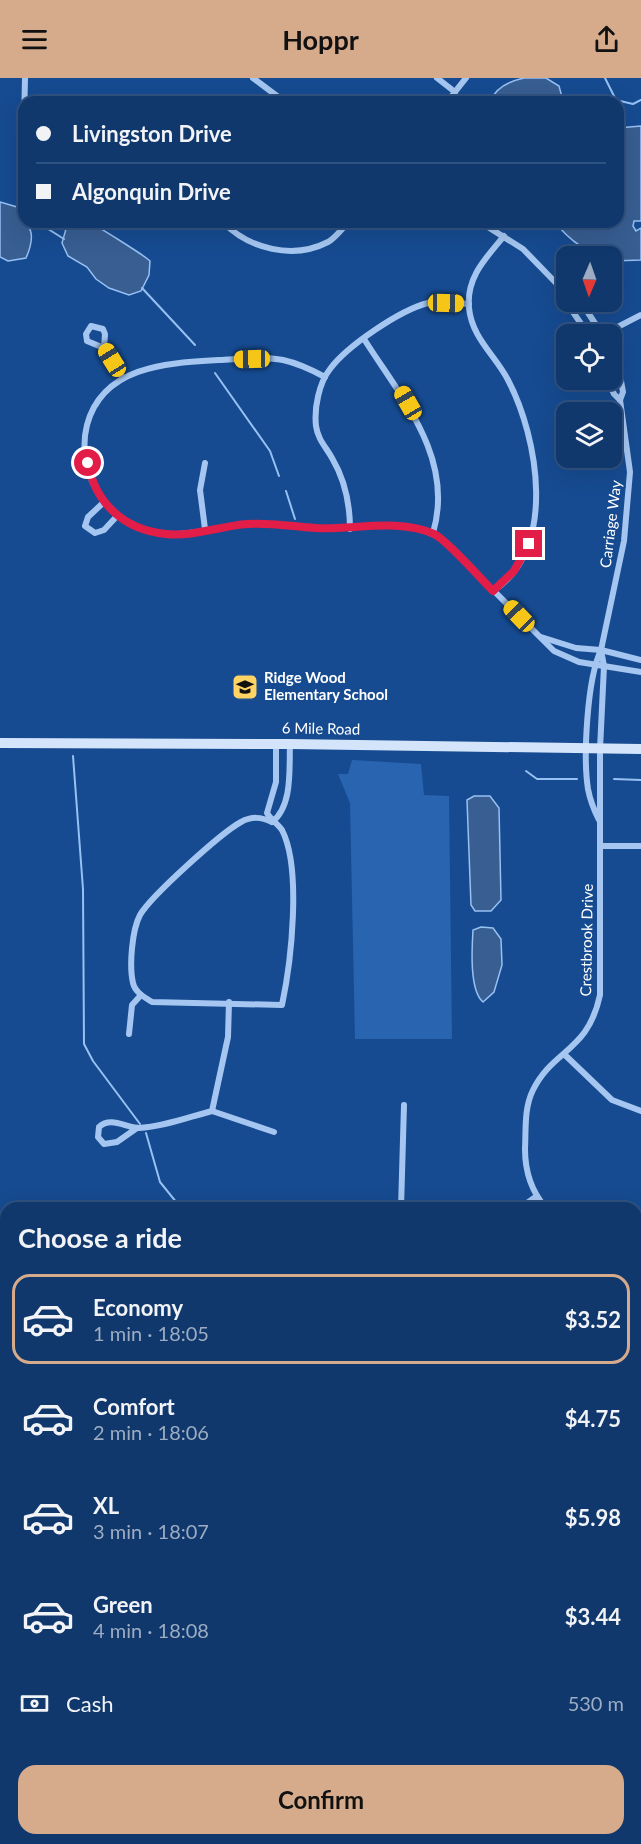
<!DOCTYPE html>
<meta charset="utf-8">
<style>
:root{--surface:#10386d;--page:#1e4375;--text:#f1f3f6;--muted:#9cacc2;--line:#305280;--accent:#d6ab8b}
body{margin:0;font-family:Lato,sans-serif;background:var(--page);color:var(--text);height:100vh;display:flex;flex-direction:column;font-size:22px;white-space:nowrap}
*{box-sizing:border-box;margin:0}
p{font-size:20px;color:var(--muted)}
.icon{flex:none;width:33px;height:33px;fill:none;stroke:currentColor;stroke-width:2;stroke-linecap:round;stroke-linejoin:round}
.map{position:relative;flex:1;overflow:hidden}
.drawer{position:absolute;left:0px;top:1124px;width:642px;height:644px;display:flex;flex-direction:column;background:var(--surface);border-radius:18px 18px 0 0;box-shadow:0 6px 24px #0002,0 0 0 2px var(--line)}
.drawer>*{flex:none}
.hud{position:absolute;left:18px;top:18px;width:606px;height:132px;border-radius:18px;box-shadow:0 6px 24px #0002,0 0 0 2px var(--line);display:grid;align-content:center;height:132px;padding:0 18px;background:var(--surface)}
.needle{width:39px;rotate:182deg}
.controls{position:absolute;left:556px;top:168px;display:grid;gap:12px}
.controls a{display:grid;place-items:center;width:66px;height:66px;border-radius:12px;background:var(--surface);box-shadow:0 6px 24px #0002,0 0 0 2px var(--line);font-size:30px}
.end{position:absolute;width:27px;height:27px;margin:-14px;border:8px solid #e11d48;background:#fff;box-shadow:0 0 0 3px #fff}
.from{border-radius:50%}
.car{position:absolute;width:18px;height:36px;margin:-18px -9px;border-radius:8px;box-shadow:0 0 4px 2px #0007;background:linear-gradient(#f5c518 24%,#345 0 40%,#f5c518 0 76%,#345 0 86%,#f5c518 0)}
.hud b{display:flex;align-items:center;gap:21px;height:57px;font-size:22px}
.hud b+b{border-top:2px solid var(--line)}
.hud i{width:15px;height:15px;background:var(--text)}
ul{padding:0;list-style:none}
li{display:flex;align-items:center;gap:18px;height:90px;margin:0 12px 9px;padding:0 6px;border:3px solid transparent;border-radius:18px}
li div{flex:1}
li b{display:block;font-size:22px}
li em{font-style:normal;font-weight:700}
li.on{border-color:var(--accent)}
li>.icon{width:54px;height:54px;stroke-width:1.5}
h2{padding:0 18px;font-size:27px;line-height:72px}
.pay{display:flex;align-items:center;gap:15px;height:66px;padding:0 18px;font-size:22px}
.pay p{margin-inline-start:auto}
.cta{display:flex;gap:12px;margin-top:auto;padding:12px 18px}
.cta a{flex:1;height:69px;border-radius:18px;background:var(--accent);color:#111;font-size:24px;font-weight:700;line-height:69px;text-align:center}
header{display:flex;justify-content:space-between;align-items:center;height:78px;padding:0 18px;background:var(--accent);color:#111;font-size:27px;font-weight:700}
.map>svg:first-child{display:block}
.green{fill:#2964b0}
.water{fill:#385e92;stroke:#97c0f3;stroke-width:1.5}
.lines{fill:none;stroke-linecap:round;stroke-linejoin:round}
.stream{stroke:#97c0f3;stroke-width:2}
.street{stroke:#a5c6f0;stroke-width:6}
.secondary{stroke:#d3e4fb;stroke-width:10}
.route{stroke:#e11d48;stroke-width:8}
.labels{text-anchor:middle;stroke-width:4.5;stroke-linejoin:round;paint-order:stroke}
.street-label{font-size:15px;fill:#fff;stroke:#164b91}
.poi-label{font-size:15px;font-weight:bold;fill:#fff;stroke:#164b91;text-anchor:start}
</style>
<header><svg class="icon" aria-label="menu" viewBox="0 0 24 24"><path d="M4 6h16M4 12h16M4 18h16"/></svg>Hoppr<svg class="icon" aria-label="share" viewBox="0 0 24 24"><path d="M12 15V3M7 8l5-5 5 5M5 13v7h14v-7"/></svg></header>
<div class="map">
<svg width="641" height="1766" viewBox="0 0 641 1766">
<rect width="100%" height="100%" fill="#164b91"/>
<polygon class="green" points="352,682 421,686 424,717 449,718 452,961 355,961 350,725 338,696 348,696"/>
<g class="water">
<path d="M524,0h22l13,8 3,11 6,5h-78c5,-14 20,-21 34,-24z"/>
<path d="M641,48v95h-7l-1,5 3,5 5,-3v32l-29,1v-5c-23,0 -43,-16 -57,-34h63v-94z"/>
<path d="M0,124l17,5c13,20 20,26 9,51l-18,3 -8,-4z"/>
<path d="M68,144c6,0 13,-1 20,0 5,1 57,34 62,39l-1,14 -8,16 -12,4 -20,-7 -13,-9 -9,-12 -19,-11 -6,-13z"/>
<polygon points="474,718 490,718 499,730 501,822 491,833 475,833 471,827 467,722"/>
<path d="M481,849l12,1 8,11 1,26 -8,27 -11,10c-14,-12 -11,-55 -10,-72z"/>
<polygon points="0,1338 6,1338 6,1377 0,1380"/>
</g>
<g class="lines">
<g class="stream">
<polyline points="605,0 616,22 633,26 641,22"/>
<polyline points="37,144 64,161"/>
<polyline points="142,210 195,267"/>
<polyline points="215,295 270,373 279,398"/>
<polyline points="286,413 295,441"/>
<polyline points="73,678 83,811 84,966 93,983 140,1046"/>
<polyline points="526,693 537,701 577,701"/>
<polyline points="614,701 641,702"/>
<polyline points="146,1055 160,1104 181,1130"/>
<polyline points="636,1289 641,1288"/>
<polyline points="0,1709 6,1712"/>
<polyline points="278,1761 281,1766"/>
<polyline points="98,1766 98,1761"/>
</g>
<g class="street">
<polyline points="253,0 285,24"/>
<polyline points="437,0 455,14"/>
<polyline points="447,24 466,0"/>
<polyline points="24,45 25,0"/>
<path d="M223,144c26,27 70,38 105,20 8,-4 14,-14 21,-20"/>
<polyline points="480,144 523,171 557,206 558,212 588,256"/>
<polyline points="581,224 602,256"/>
<polyline points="604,256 641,237"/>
<path d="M364,261c38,60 91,119 69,194"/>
<polyline points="104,270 87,263 86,256 91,248 103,251 105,256 104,270 123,300"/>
<path d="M325,299c-13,-7 -28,-14 -42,-17 -20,-4 -43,-1 -64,0 -50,3 -116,5 -132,65 -13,52 26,107 80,109 26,2 54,-8 81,-10 22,-2 45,3 68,4 39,2 95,-13 128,13l110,110 25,11 62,10"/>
<polyline points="608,302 614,316 620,322"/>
<polyline points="103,425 88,439 85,448 95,455 104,452 117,438"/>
<polyline points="205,451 200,412 205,385"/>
<path d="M350,451c0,-26 -5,-49 -18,-71 -6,-11 -14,-18 -16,-32 -2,-18 3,-43 14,-57 17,-23 70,-59 98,-66 12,-3 29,0 41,1"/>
<path d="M493,513c65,-41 45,-154 15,-211 -13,-25 -36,-42 -39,-72 -3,-31 17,-50 35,-72"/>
<polyline points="541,559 576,570 601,572 641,582"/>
<path d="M599,742c-5,-10 -9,-20 -11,-31 -5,-32 -1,-110 13,-139l23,-109 6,-69 -10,-72 3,-8 -2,-11 -9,-25"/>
<path d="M272,744c-11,-5 -20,-6 -31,0 -20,11 -90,74 -101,93 -8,15 -11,51 -7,68 2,9 11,14 19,19l130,3c9,-42 20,-136 0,-175 -4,-6 -11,-10 -15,-17l9,-31v-38"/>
<path d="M272,744c21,-16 17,-54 18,-78"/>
<polyline points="601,768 641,768"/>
<polyline points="129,956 132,927 141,917"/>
<polyline points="565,977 612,1022 641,1033"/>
<polyline points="212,1033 274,1054"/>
<path d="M137,1050l-20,14 -13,2 -6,-7 1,-10c12,-11 27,1 40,1 24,-1 50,-11 73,-17l16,-74 1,-35"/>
<polyline points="401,1130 404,1027"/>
<polyline points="520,1130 537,1118"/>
<path d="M546,1130c-15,-17 -21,-37 -21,-59 1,-20 -1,-41 8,-59 20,-41 55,-38 67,-95v-246l4,-83 -3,-16"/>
<polyline points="636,1158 641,1159"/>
<polyline points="0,1407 6,1404"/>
<polyline points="636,1408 641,1411"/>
<polyline points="0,1421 6,1419"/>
<polyline points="636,1422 641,1425"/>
<polyline points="0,1522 6,1522"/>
<polyline points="636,1700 641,1697"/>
<polyline points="565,1766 565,1761"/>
</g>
<polyline class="secondary" points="0,665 290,666 641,671"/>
</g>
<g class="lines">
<path class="route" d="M88,385c7,40 36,67 78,71 26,3 55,-8 81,-10 23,-2 46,3 69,4 37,2 83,-10 118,6 12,5 47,45 59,57l21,-20 15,-27"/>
</g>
<defs>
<g id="school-square" transform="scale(1.35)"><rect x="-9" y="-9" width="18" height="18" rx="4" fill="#ffd464" stroke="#164b91"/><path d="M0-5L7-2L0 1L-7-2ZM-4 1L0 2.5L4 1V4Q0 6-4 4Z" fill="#111"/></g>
</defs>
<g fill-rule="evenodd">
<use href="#school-square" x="245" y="609"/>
</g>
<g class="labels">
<g class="street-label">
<text transform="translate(611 446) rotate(-83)" y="5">Carriage Way</text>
<text transform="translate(321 651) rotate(1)" y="5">6 Mile Road</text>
<text transform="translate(587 862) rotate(-89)" y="5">Crestbrook Drive</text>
</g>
<g class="poi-label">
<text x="264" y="605">Ridge Wood<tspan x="264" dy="17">Elementary School</tspan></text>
</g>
</g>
</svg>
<div class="controls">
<a><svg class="needle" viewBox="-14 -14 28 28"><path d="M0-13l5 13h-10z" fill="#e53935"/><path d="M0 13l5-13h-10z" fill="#9cacc2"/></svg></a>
<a><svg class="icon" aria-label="locate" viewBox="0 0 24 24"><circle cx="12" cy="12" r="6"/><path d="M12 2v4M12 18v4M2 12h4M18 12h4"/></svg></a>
<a><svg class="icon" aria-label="layers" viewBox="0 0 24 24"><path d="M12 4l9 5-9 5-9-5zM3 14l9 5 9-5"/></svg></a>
</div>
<i class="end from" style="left:88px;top:385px"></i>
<i class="end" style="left:529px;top:466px"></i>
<i class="car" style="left:446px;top:225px;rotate:91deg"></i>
<i class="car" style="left:252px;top:281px;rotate:269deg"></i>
<i class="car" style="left:112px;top:282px;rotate:328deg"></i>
<i class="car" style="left:408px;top:325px;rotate:330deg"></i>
<i class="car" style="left:519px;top:538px;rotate:316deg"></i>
<div class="hud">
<b><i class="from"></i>Livingston Drive</b>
<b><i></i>Algonquin Drive</b>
</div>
<section class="drawer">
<h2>Choose a ride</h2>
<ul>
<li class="on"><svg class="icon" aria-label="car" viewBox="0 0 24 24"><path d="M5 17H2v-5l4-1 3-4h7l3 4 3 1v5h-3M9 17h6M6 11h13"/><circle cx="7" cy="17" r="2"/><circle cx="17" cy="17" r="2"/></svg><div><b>Economy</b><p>1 min · 18:05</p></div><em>$3.52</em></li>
<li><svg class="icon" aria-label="car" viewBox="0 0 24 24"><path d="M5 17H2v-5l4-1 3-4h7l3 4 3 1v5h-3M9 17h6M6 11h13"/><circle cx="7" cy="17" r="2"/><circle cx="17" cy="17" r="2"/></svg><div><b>Comfort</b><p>2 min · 18:06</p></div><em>$4.75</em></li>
<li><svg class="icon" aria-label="car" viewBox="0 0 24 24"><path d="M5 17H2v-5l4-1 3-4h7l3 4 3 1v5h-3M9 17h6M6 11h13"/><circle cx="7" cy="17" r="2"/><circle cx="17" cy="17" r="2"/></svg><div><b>XL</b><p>3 min · 18:07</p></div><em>$5.98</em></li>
<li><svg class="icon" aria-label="car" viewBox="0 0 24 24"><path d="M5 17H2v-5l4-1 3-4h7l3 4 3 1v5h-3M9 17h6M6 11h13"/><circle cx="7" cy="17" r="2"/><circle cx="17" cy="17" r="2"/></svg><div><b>Green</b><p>4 min · 18:08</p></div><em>$3.44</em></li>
</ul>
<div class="pay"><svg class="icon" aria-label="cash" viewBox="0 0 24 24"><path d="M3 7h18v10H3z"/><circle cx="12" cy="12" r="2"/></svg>Cash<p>530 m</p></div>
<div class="cta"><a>Confirm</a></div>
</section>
</div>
